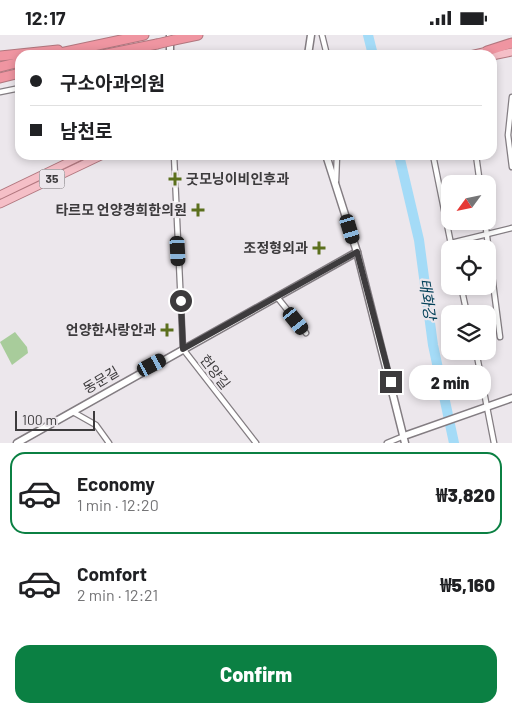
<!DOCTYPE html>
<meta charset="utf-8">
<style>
:root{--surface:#fff;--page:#f6f6f6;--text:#202124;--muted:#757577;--line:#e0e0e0;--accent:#0b8043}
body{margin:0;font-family:Barlow,"Noto Sans KR",sans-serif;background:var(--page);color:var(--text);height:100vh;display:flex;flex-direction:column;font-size:19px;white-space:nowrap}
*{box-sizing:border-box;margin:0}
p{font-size:16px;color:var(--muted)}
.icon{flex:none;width:28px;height:28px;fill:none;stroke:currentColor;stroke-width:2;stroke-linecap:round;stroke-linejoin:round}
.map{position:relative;height:408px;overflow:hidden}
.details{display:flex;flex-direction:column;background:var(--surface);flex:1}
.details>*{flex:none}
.guide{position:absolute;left:15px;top:15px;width:482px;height:110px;border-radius:15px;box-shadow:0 2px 8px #0003;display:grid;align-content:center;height:110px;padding:0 15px;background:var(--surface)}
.needle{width:32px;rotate:237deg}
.fabs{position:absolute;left:441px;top:140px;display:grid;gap:10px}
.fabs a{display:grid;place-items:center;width:55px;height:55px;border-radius:10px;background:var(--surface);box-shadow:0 2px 8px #0003;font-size:25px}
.scale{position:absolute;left:15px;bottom:12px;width:80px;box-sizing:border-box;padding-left:5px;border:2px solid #3d3b3d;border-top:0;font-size:14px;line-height:18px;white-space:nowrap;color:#3d3b3d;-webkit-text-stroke:4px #ece7ec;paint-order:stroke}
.end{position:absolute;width:22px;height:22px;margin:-11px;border:6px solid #3d3b3d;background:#fff;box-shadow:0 0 0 2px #fff}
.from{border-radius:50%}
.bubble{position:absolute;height:35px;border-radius:15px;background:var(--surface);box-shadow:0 2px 8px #0003;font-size:16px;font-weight:800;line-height:35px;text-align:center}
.car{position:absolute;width:15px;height:30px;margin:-15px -8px;border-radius:6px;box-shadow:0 0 4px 1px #0007;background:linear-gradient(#222 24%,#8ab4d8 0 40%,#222 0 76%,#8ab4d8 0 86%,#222 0)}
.guide b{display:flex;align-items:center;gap:18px;height:48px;font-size:19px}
.guide b+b{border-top:1px solid var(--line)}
.guide i{width:12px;height:12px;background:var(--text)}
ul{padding:9px 0 0;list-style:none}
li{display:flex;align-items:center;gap:15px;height:82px;margin:0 10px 8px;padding:0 5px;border:2px solid transparent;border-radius:15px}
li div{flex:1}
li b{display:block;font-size:19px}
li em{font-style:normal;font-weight:800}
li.current{border-color:var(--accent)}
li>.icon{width:45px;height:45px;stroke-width:1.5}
.primary-button{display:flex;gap:10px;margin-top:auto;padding:10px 15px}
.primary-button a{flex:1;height:58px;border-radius:15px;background:var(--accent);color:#fff;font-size:20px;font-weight:800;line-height:58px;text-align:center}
.status{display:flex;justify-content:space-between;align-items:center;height:35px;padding:0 25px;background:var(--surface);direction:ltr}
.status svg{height:14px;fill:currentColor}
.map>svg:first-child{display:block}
.green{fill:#a8cc9b}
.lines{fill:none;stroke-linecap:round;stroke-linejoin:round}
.river{stroke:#a4dbf7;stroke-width:10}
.street-casing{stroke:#837d82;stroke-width:7}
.secondary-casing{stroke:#837d82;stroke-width:9}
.primary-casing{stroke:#b1767e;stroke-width:9}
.highway-casing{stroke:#b1767e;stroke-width:11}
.street{stroke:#fff;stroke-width:4.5}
.secondary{stroke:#fff;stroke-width:6}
.primary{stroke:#f5bfc7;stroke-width:7}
.highway{stroke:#ef95a1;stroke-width:9}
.highway-bridge-casing{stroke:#b1767e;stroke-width:11;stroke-linecap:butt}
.highway-bridge{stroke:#ef95a1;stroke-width:9}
.route{stroke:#3d3b3d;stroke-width:6}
.poi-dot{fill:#5b6f1d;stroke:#ece7ec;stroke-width:2}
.labels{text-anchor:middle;stroke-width:4.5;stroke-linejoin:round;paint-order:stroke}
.shield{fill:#ece7ec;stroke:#726f72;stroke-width:1}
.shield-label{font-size:12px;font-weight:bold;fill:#3d3b3d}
.poi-label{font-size:14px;font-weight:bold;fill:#3d3b3d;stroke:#ece7ec;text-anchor:end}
.street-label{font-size:14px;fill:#3d3b3d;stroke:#ece7ec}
.water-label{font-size:15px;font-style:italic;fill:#05425a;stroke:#ece7ec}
</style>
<div class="status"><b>12:17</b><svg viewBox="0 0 49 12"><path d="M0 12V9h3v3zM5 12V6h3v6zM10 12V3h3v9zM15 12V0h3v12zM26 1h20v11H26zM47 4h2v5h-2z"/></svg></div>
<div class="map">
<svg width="512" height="408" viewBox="0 0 512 408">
<rect width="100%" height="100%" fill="#ece7ec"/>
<polygon class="green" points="15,297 27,312 28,318 12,330 0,307"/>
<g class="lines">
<g class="river">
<polyline points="368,0 373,20"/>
<polyline points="399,120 419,205 433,310 454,408"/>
</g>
<g class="street-casing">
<g id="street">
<polyline points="322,0 327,20"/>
<polyline points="154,20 165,20"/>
<polyline points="0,57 20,53"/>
<polyline points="512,62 508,100 512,132"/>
<polyline points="174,120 183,314 256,408"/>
<polyline points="433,120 452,214"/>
<polyline points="476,120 480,149"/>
<polyline points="336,146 337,120"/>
<polyline points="485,186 500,302"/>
<polyline points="451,208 512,193"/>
<polyline points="461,251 467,279"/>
<polyline points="277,262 306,298"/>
<polyline points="476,316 494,408"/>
<polyline points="73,377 96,390 109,408"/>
<polyline points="387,408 404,401"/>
</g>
</g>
<g class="secondary-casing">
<g id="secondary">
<polyline points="170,0 170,20"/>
<polyline points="308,20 311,0"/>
<polyline points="326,120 357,217 405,408"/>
<polyline points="404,401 512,363"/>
<polyline points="17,408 357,217"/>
</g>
</g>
<g class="primary-casing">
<g id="primary">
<polyline points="470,20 492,15"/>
<polyline points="492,21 512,17"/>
<polyline points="0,160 83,120"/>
<polyline points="0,169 103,120"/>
</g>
</g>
<g class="highway-casing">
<g id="highway">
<polyline points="174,5 198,0"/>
<polyline points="487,16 512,8"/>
<polyline points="51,20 144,0"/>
<polyline points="102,20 157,9"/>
<polyline points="0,21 58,15"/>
<polyline points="0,32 20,27"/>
<polyline points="0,43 20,38"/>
</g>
</g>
<use href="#street" class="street"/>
<use href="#secondary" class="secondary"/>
<use href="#primary" class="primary"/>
<use href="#highway" class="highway"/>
<g class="highway-bridge-casing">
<polyline id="highway-bridge" points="157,9 174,5"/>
</g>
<use href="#highway-bridge" class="highway-bridge"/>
</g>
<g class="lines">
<polyline class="route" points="181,266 183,314 357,217 391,347"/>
</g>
<g class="poi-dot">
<path d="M172.5 136.5h5v5h5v5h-5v5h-5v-5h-5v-5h5z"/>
<path d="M195.5 167.5h5v5h5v5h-5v5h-5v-5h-5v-5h5z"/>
<path d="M316.5 205.5h5v5h5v5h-5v5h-5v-5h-5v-5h5z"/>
<path d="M164.5 287.5h5v5h5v5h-5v5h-5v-5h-5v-5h5z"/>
</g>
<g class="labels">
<rect class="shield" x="39.5" y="134.5" width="25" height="19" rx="4"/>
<g class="shield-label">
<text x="52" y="148">35</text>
</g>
<g class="poi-label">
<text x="186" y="149" text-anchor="start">굿모닝이비인후과</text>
<text x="187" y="180">타르모 언양경희한의원</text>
<text x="308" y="218">조정형외과</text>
<text x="156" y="300">언양한사랑안과</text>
</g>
<g class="street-label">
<text transform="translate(215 337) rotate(52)" y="5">헌양길</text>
<text transform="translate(101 345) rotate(-30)" y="5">동문길</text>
</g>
<g class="water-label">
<text transform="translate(427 264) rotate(82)" y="5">태화강</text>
</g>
</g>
</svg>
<div class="fabs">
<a><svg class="needle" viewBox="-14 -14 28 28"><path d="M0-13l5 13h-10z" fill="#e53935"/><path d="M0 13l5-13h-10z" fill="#757577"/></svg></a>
<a><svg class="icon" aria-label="locate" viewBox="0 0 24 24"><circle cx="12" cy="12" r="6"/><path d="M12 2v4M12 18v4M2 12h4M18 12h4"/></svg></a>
<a><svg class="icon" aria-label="layers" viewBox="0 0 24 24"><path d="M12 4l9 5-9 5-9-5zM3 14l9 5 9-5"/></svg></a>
</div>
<div class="scale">100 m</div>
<i class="end from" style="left:181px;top:266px"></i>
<i class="end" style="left:391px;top:347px"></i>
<div class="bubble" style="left:409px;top:330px;width:82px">2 min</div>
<i class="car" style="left:350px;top:194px;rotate:163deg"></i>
<i class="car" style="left:178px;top:216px;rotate:177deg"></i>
<i class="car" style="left:296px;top:286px;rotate:141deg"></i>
<i class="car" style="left:152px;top:330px;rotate:62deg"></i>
<div class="guide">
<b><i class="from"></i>구소아과의원</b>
<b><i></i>남천로</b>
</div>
</div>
<section class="details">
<ul>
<li class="current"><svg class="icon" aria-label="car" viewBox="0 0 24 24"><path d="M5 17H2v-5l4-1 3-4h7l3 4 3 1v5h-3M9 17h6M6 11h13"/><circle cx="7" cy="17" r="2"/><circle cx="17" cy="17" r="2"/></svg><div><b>Economy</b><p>1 min · 12:20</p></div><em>₩3,820</em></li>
<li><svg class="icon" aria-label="car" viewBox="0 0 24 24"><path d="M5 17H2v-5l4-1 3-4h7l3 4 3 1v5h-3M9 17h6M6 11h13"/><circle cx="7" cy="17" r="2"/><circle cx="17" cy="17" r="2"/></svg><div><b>Comfort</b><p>2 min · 12:21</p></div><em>₩5,160</em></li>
</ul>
<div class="primary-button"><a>Confirm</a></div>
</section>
